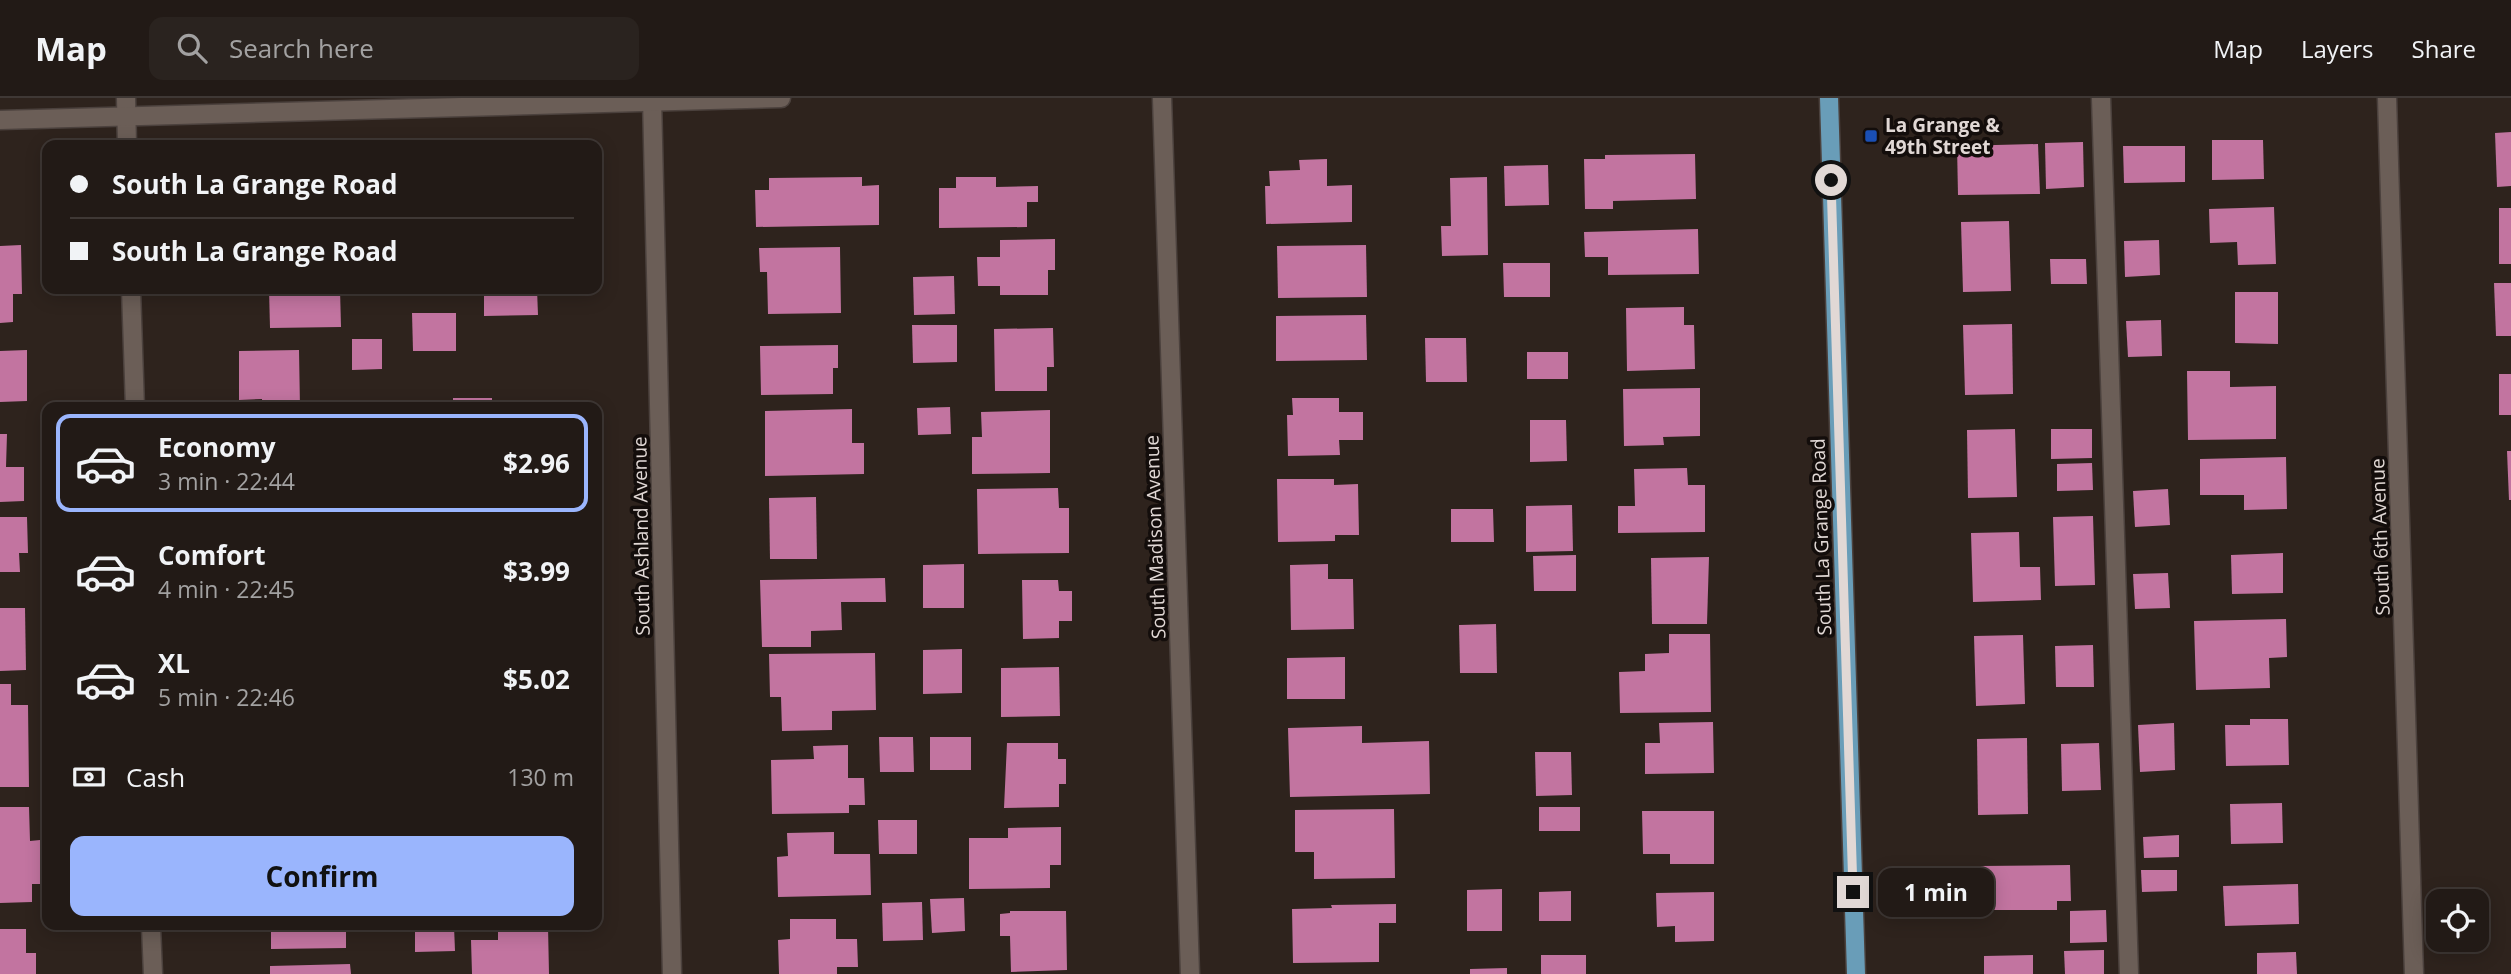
<!DOCTYPE html>
<meta charset="utf-8">
<style>
:root{--surface:#221a16;--page:#2a231f;--text:#f1f3f6;--muted:#a2a1a1;--line:#3f3835;--accent:#9ab5fd}
body{margin:0;font-family:"Open Sans",sans-serif;background:var(--page);color:var(--text);height:100vh;display:flex;flex-direction:column;font-size:26px;white-space:nowrap}
*{box-sizing:border-box;margin:0}
p{font-size:23px;color:var(--muted)}
.icon{flex:none;width:38px;height:38px;fill:none;stroke:currentColor;stroke-width:2;stroke-linecap:round;stroke-linejoin:round}
.map{position:relative;flex:1;overflow:hidden}
.side{position:absolute;left:42px;top:304px;width:560px;height:528px;display:flex;flex-direction:column;background:var(--surface);border-radius:14px;box-shadow:0 4px 18px #0003,0 0 0 2px var(--line)}
.side>*{flex:none}
.guide{position:absolute;left:42px;top:42px;width:560px;height:154px;border-radius:14px;box-shadow:0 4px 18px #0003,0 0 0 2px var(--line);display:grid;align-content:center;height:154px;padding:0 28px;background:var(--surface)}
.tools{position:absolute;left:2426px;top:791px;display:grid;gap:14px}
.tools a{display:grid;place-items:center;width:63px;height:63px;border-radius:14px;background:var(--surface);box-shadow:0 4px 18px #0003,0 0 0 2px var(--line);font-size:35px}
.end{position:absolute;width:32px;height:32px;margin:-16px;border:9px solid #e1d8d5;background:#111;box-shadow:0 0 0 4px #111}
.from{border-radius:50%}
.bubble{position:absolute;height:49px;border-radius:14px;background:var(--surface);box-shadow:0 4px 18px #0003,0 0 0 2px var(--line);font-size:23px;font-weight:700;line-height:49px;text-align:center}
.guide b{display:flex;align-items:center;gap:24px;height:66px;font-size:26px}
.guide b+b{border-top:2px solid var(--line)}
.guide i{width:18px;height:18px;background:var(--text)}
ul{padding:12px 0 0;list-style:none}
li{display:flex;align-items:center;gap:21px;height:98px;margin:0 14px 10px;padding:0 14px;border:4px solid transparent;border-radius:14px}
li div{flex:1}
li b{display:block;font-size:26px}
li em{font-style:normal;font-weight:700}
li.selected{border-color:var(--accent)}
li>.icon{width:63px;height:63px;stroke-width:1.5}
.pay{display:flex;align-items:center;gap:18px;height:77px;padding:0 28px;font-size:26px}
.pay p{margin-inline-start:auto}
.cta{display:flex;gap:14px;margin-top:auto;padding:14px 28px}
.cta a{flex:1;height:80px;border-radius:14px;background:var(--accent);color:#111;font-size:28px;font-weight:700;line-height:80px;text-align:center}
header{display:flex;align-items:center;gap:42px;box-sizing:border-box;height:98px;padding:0 35px;background:var(--surface);border-bottom:2px solid var(--line)}
header strong{font-size:33px}
nav{display:flex;gap:38px;margin-inline-start:auto;font-size:24px}
.search{width:490px;height:63px;background:var(--page);display:flex;align-items:center;gap:18px;box-sizing:border-box;padding:0 24px;border-radius:14px;color:var(--muted);font-size:26px}
.map>svg:first-child{display:block}
.building{fill:#c274a0}
.lines{fill:none;stroke-linecap:round;stroke-linejoin:round}
.minor-casing{stroke:#4b413d;stroke-width:21}
.major-casing{stroke:#4b413d;stroke-width:21}
.minor{stroke:#6b5e57;stroke-width:18}
.major{stroke:#699db8;stroke-width:18}
.route{stroke:#e1d8d5;stroke-width:9}
.transit-dot{fill:#1a4fb4;stroke:#130d0b;stroke-width:2.5}
.labels{text-anchor:middle;stroke-width:7;stroke-linejoin:round;paint-order:stroke}
.poi-label{font-size:19px;font-weight:bold;fill:#e1d8d5;stroke:#130d0b;text-anchor:start}
.street-label{font-size:19px;fill:#e1d8d5;stroke:#130d0b}
</style>
<header>
<strong>Map</strong>
<div class="search"><svg class="icon" aria-label="search" viewBox="0 0 24 24"><circle cx="10" cy="10" r="6"/><path d="M15 15l6 6"/></svg>Search here</div>
<nav><a>Map</a><a>Layers</a><a>Share</a></nav>
</header>
<div class="map">
<svg width="2511" height="876" viewBox="0 0 2511 876">
<rect width="100%" height="100%" fill="#2e231d"/>
<g class="building">
<polygon points="2511,34 2511,88 2497,89 2495,35"/>
<polygon points="2212,42 2263,42 2264,81 2212,82"/>
<polygon points="2083,44 2084,89 2046,91 2045,45"/>
<polygon points="2038,46 2040,96 1958,97 1957,48"/>
<polygon points="2123,48 2185,48 2185,84 2124,85"/>
<polygon points="1695,56 1696,101 1613,103 1613,111 1585,111 1584,61 1605,61 1605,57"/>
<polygon points="1327,61 1327,88 1352,87 1352,124 1266,126 1265,88 1270,88 1269,73 1300,72 1299,62"/>
<polygon points="1548,67 1549,107 1505,108 1504,68"/>
<polygon points="862,79 862,88 879,87 879,127 756,129 755,92 769,92 769,80"/>
<polygon points="956,79 996,79 996,89 1038,88 1038,104 1027,104 1027,129 939,130 939,90 956,90"/>
<polygon points="1487,79 1488,157 1442,158 1441,128 1451,128 1450,80"/>
<polygon points="2274,109 2276,166 2238,167 2237,144 2210,145 2209,111"/>
<rect x="2499" y="110" width="12" height="56"/>
<polygon points="2009,123 2011,193 1963,194 1961,124"/>
<polygon points="1698,131 1699,176 1608,177 1608,159 1585,159 1584,134"/>
<polygon points="1055,141 1055,172 1048,172 1048,197 1000,197 1000,188 978,188 977,159 1000,159 1000,142"/>
<polygon points="2159,142 2160,177 2125,179 2124,143"/>
<polygon points="21,147 22,196 13,196 13,224 0,225 0,148"/>
<polygon points="1366,147 1367,199 1278,200 1277,148"/>
<polygon points="840,149 841,215 768,216 767,174 760,174 759,150"/>
<polygon points="2050,161 2086,161 2087,186 2051,186"/>
<polygon points="1503,165 1550,165 1550,199 1504,199"/>
<polygon points="954,178 955,216 914,217 913,179"/>
<polygon points="2494,185 2511,185 2511,238 2496,238"/>
<polygon points="269,191 340,191 341,229 270,230"/>
<polygon points="484,191 537,191 538,217 484,218"/>
<polygon points="2235,194 2278,194 2278,246 2235,245"/>
<polygon points="1684,209 1684,227 1694,227 1695,271 1627,273 1626,210"/>
<polygon points="412,215 456,215 456,253 413,253"/>
<polygon points="1366,217 1367,262 1276,263 1276,218"/>
<polygon points="2161,222 2162,258 2128,259 2126,223"/>
<polygon points="2012,226 2013,296 1965,297 1963,227"/>
<polygon points="912,227 957,227 957,264 913,265"/>
<polygon points="1053,230 1054,269 1047,269 1047,293 995,293 994,231"/>
<polygon points="1425,240 1466,240 1467,284 1426,284"/>
<polygon points="352,241 382,241 382,271 352,272"/>
<polygon points="838,247 838,270 833,270 833,296 761,297 760,248"/>
<polygon points="27,252 27,303 0,304 0,253"/>
<polygon points="299,252 300,310 262,310 262,301 239,302 239,253"/>
<rect x="1527" y="254" width="41" height="27"/>
<polygon points="2187,273 2230,273 2230,289 2276,288 2276,341 2188,342"/>
<rect x="2499" y="276" width="12" height="41"/>
<polygon points="1700,290 1700,338 1663,339 1664,347 1624,348 1623,291"/>
<rect x="453" y="300" width="39" height="10"/>
<polygon points="1292,300 1339,300 1339,314 1363,314 1363,342 1339,342 1340,357 1288,358 1287,317 1293,317"/>
<polygon points="950,309 951,336 918,337 917,310"/>
<polygon points="852,311 852,345 864,345 864,376 765,378 765,313"/>
<polygon points="1050,312 1050,375 972,376 972,339 982,339 981,314"/>
<polygon points="1530,322 1566,322 1567,363 1530,364"/>
<polygon points="2015,331 2017,399 1968,400 1967,332"/>
<polygon points="2051,331 2092,331 2092,360 2051,361"/>
<polygon points="0,336 7,336 6,369 24,369 24,403 0,404"/>
<polygon points="2507,353 2511,353 2511,402 2509,402"/>
<polygon points="2286,359 2287,411 2244,412 2244,397 2200,397 2200,361"/>
<polygon points="2092,365 2093,392 2057,393 2057,366"/>
<polygon points="1687,370 1688,387 1705,387 1705,434 1618,435 1618,408 1635,408 1634,371"/>
<polygon points="1277,381 1334,381 1334,387 1358,386 1359,437 1335,437 1335,443 1278,444"/>
<polygon points="1058,390 1059,410 1069,410 1069,455 978,456 977,391"/>
<polygon points="2168,391 2170,427 2135,429 2133,393"/>
<polygon points="816,399 817,461 770,461 769,400"/>
<polygon points="1572,407 1573,453 1526,454 1526,408"/>
<polygon points="1451,411 1493,411 1494,444 1451,444"/>
<polygon points="2093,418 2095,487 2055,488 2053,419"/>
<polygon points="0,419 27,419 28,455 19,455 20,474 0,474"/>
<polygon points="2019,434 2020,469 2040,469 2041,502 1973,504 1971,435"/>
<polygon points="2283,455 2283,495 2232,496 2231,457"/>
<polygon points="1576,457 1576,493 1534,493 1533,458"/>
<polygon points="1709,459 1707,526 1652,526 1651,460"/>
<polygon points="964,466 964,510 923,510 923,467"/>
<polygon points="1328,466 1328,481 1353,481 1354,531 1291,532 1290,467"/>
<polygon points="2168,475 2170,510 2135,511 2133,476"/>
<polygon points="885,480 886,504 841,504 842,532 811,533 811,549 762,549 760,482"/>
<polygon points="1022,482 1058,482 1059,493 1072,493 1072,523 1059,523 1059,540 1023,541"/>
<polygon points="0,510 25,510 26,572 0,573"/>
<polygon points="2286,521 2287,559 2269,560 2270,590 2196,592 2194,523"/>
<polygon points="1496,526 1497,575 1460,575 1459,527"/>
<polygon points="1669,536 1710,536 1711,614 1620,615 1619,574 1645,573 1645,556 1669,555"/>
<polygon points="2023,537 2025,606 1976,608 1974,538"/>
<polygon points="2093,547 2094,589 2056,589 2055,548"/>
<polygon points="962,551 962,595 923,596 923,552"/>
<polygon points="875,555 876,612 832,613 832,632 782,633 781,599 770,599 769,556"/>
<polygon points="1345,559 1345,601 1287,601 1287,560"/>
<polygon points="1059,569 1060,618 1001,619 1001,570"/>
<polygon points="0,586 11,586 11,607 28,607 29,689 0,689"/>
<polygon points="2250,621 2288,621 2289,667 2226,668 2225,627 2250,627"/>
<polygon points="1713,624 1714,675 1645,676 1645,645 1660,645 1659,625"/>
<polygon points="2174,625 2175,672 2140,674 2138,627"/>
<polygon points="1362,628 1362,645 1429,643 1430,696 1290,699 1288,630"/>
<polygon points="879,639 913,639 914,674 880,674"/>
<rect x="930" y="639" width="41" height="33"/>
<polygon points="2027,640 2028,716 1978,717 1977,641"/>
<polygon points="1007,645 1058,645 1058,661 1066,661 1066,686 1059,686 1059,709 1004,710"/>
<polygon points="2099,645 2101,692 2062,693 2061,646"/>
<polygon points="848,647 848,680 864,680 865,707 849,707 849,715 772,716 771,662 814,661 813,648"/>
<polygon points="1535,654 1571,654 1572,697 1536,698"/>
<polygon points="2282,705 2283,745 2231,746 2230,706"/>
<polygon points="0,709 29,709 30,743 40,742 41,786 32,786 32,804 0,805"/>
<rect x="1539" y="709" width="41" height="24"/>
<polygon points="1394,711 1395,780 1314,781 1314,754 1295,754 1295,712"/>
<polygon points="1642,713 1714,713 1714,766 1670,766 1670,756 1643,756"/>
<polygon points="878,722 917,722 917,756 879,756"/>
<polygon points="1061,729 1061,767 1050,767 1050,790 969,791 969,740 1008,740 1008,730"/>
<polygon points="834,734 834,756 870,756 871,797 778,799 777,759 788,758 787,735"/>
<polygon points="2179,737 2179,759 2144,760 2143,739"/>
<polygon points="2070,767 2071,803 2057,803 2057,812 1981,812 1980,768"/>
<polygon points="2141,772 2177,772 2177,793 2142,794"/>
<polygon points="2298,786 2299,826 2225,828 2223,788"/>
<polygon points="1502,791 1502,833 1467,833 1467,792"/>
<polygon points="1571,793 1571,823 1539,823 1539,794"/>
<polygon points="1714,794 1714,843 1675,844 1675,828 1657,829 1656,795"/>
<polygon points="964,800 965,833 932,835 930,801"/>
<polygon points="922,804 923,842 883,843 882,805"/>
<polygon points="1396,806 1396,825 1379,825 1379,864 1293,865 1292,811 1332,810 1331,807"/>
<polygon points="2106,812 2107,844 2070,845 2070,813"/>
<polygon points="1010,813 1066,813 1067,872 1011,874 1010,838 1000,838 1000,816 1010,815"/>
<polygon points="790,821 836,821 836,841 857,841 858,869 837,869 837,876 779,876 778,842 790,841"/>
<polygon points="271,828 346,828 346,850 271,851"/>
<polygon points="415,828 454,828 455,853 415,854"/>
<polygon points="498,828 548,828 549,876 472,876 471,842 498,842"/>
<polygon points="0,831 26,831 26,855 36,855 36,876 0,876"/>
<polygon points="2104,852 2104,876 2065,876 2064,853"/>
<polygon points="2296,854 2297,876 2257,876 2257,855"/>
<rect x="1541" y="857" width="45" height="19"/>
<polygon points="2033,857 2033,876 1984,876 1984,858"/>
<polygon points="350,866 351,876 270,876 270,868"/>
<polygon points="1507,870 1507,876 1470,876 1470,871"/>
</g>
<g class="lines">
<g class="minor-casing">
<g id="minor">
<polyline points="126,0 127,47"/>
<polyline points="652,0 672,876"/>
<polyline points="1162,0 1190,876"/>
<polyline points="2101,0 2129,876"/>
<polyline points="2387,0 2414,876"/>
<polyline points="0,22 781,0"/>
<polyline points="131,191 135,310"/>
<polyline points="151,828 153,876"/>
</g>
</g>
<g class="major-casing">
<polyline id="major" points="1829,0 1856,876"/>
</g>
<use href="#minor" class="minor"/>
<use href="#major" class="major"/>
</g>
<g class="lines">
<polyline class="route" points="1831,82 1853,794"/>
</g>
<rect class="transit-dot" x="1864" y="31" width="14" height="14" rx="3.5"/>
<g class="labels">
<g class="poi-label">
<text x="1885" y="34">La Grange &amp;<tspan x="1885" dy="22">49th Street</tspan></text>
</g>
<g class="street-label">
<text transform="translate(641 438) rotate(-91)" y="7">South Ashland Avenue</text>
<text transform="translate(1155 439) rotate(-92)" y="7">South Madison Avenue</text>
<text transform="translate(1821 439) rotate(-92)" y="7">South La Grange Road</text>
<text transform="translate(2380 439) rotate(-92)" y="7">South 6th Avenue</text>
</g>
</g>
</svg>
<div class="tools">
<a><svg class="icon" aria-label="locate" viewBox="0 0 24 24"><circle cx="12" cy="12" r="6"/><path d="M12 2v4M12 18v4M2 12h4M18 12h4"/></svg></a>
</div>
<i class="end from" style="left:1831px;top:82px"></i>
<i class="end" style="left:1853px;top:794px"></i>
<div class="bubble" style="left:1878px;top:770px;width:116px">1 min</div>
<div class="guide">
<b><i class="from"></i>South La Grange Road</b>
<b><i></i>South La Grange Road</b>
</div>
<section class="side">
<ul>
<li class="selected"><svg class="icon" aria-label="car" viewBox="0 0 24 24"><path d="M5 17H2v-5l4-1 3-4h7l3 4 3 1v5h-3M9 17h6M6 11h13"/><circle cx="7" cy="17" r="2"/><circle cx="17" cy="17" r="2"/></svg><div><b>Economy</b><p>3 min · 22:44</p></div><em>$2.96</em></li>
<li><svg class="icon" aria-label="car" viewBox="0 0 24 24"><path d="M5 17H2v-5l4-1 3-4h7l3 4 3 1v5h-3M9 17h6M6 11h13"/><circle cx="7" cy="17" r="2"/><circle cx="17" cy="17" r="2"/></svg><div><b>Comfort</b><p>4 min · 22:45</p></div><em>$3.99</em></li>
<li><svg class="icon" aria-label="car" viewBox="0 0 24 24"><path d="M5 17H2v-5l4-1 3-4h7l3 4 3 1v5h-3M9 17h6M6 11h13"/><circle cx="7" cy="17" r="2"/><circle cx="17" cy="17" r="2"/></svg><div><b>XL</b><p>5 min · 22:46</p></div><em>$5.02</em></li>
</ul>
<div class="pay"><svg class="icon" aria-label="cash" viewBox="0 0 24 24"><path d="M3 7h18v10H3z"/><circle cx="12" cy="12" r="2"/></svg>Cash<p>130 m</p></div>
<div class="cta"><a>Confirm</a></div>
</section>
</div>
